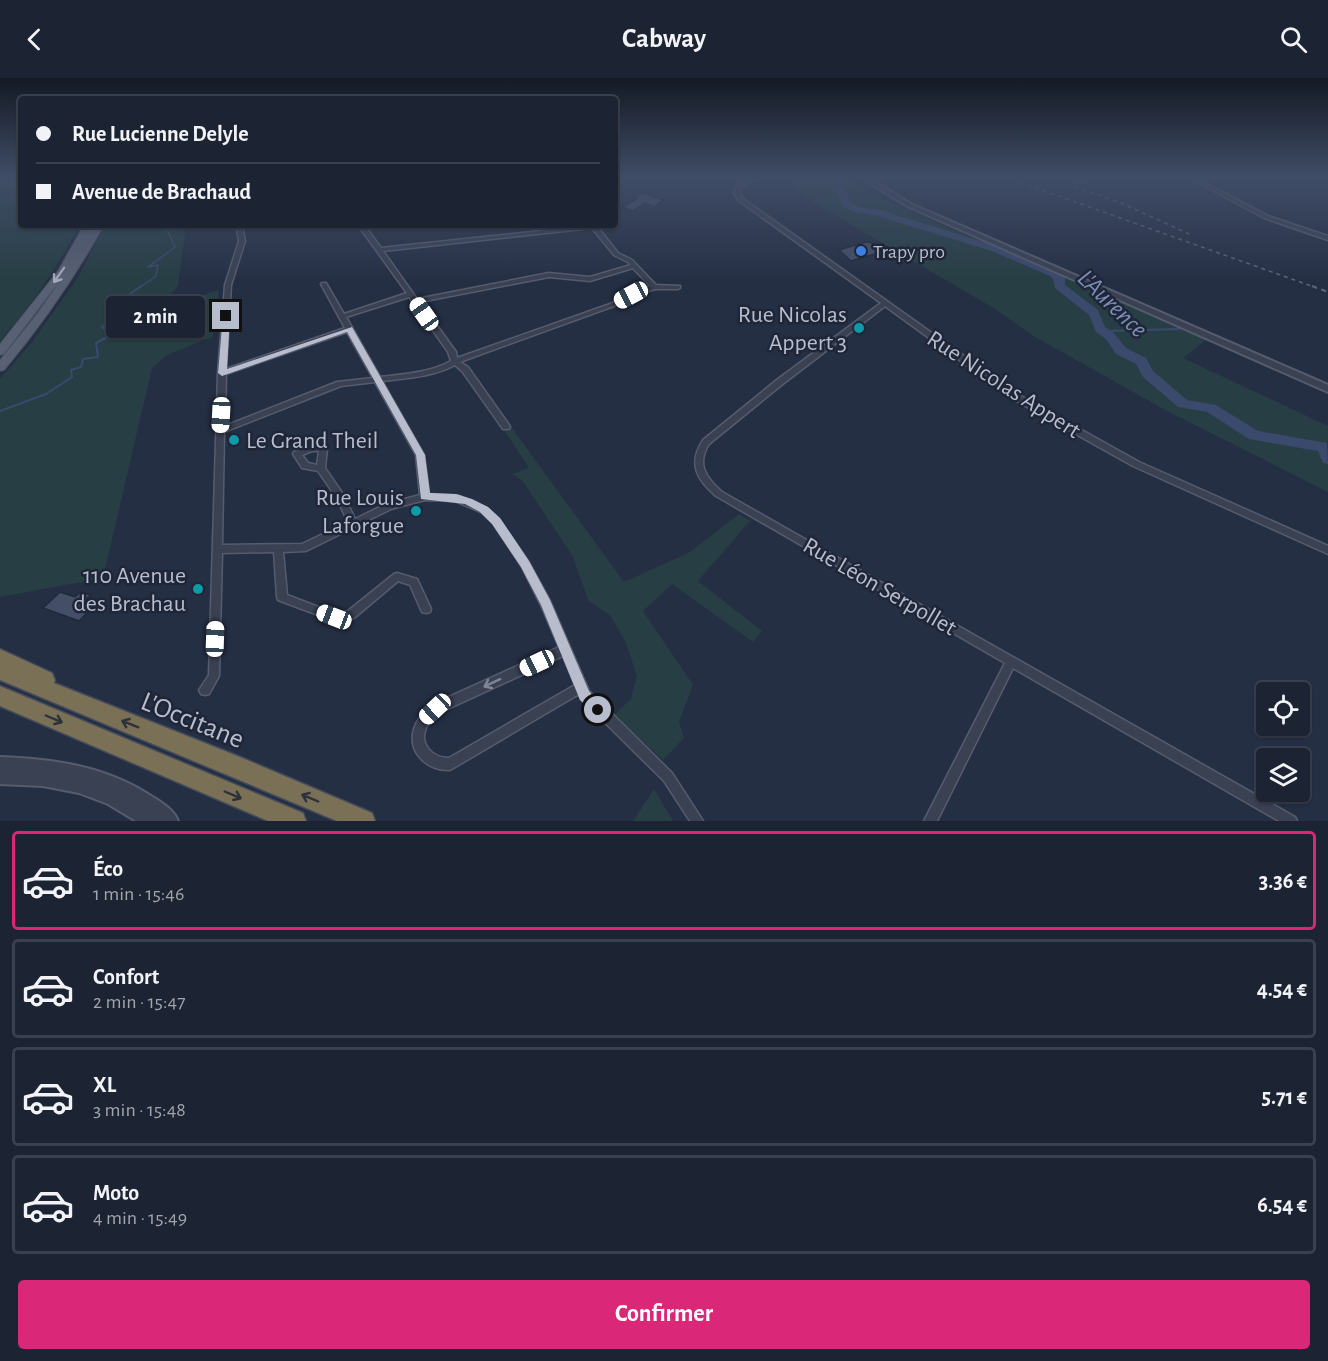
<!DOCTYPE html>
<html lang="fr">
<meta charset="utf-8">
<style>
:root{--surface:#1c2333;--page:#292f3f;--text:#f1f3f6;--muted:#a0a4ac;--line:#3a404e;--accent:#db2777}
body{margin:0;font-family:"Alegreya Sans",sans-serif;background:var(--page);color:var(--text);height:100vh;display:flex;flex-direction:column;font-size:22px;white-space:nowrap}
*{box-sizing:border-box;margin:0}
p{font-size:20px;color:var(--muted)}
.icon{flex:none;width:33px;height:33px;fill:none;stroke:currentColor;stroke-width:2;stroke-linecap:round;stroke-linejoin:round}
.map{position:relative;height:743px;overflow:hidden}
.panel{display:flex;flex-direction:column;background:var(--surface);flex:1}
.panel>*{flex:none}
.guide{position:absolute;left:18px;top:18px;width:600px;height:132px;border-radius:6px;box-shadow:0 2px 4px #0004,0 0 0 2px var(--line);display:grid;align-content:center;height:132px;padding:0 18px;background:var(--surface)}
.controls{position:absolute;left:1256px;top:604px;display:grid;gap:12px}
.controls a{display:grid;place-items:center;width:54px;height:54px;border-radius:6px;background:var(--surface);box-shadow:0 2px 4px #0004,0 0 0 2px var(--line);font-size:30px}
.end{position:absolute;width:27px;height:27px;margin:-14px;border:8px solid #b7bdcd;background:#111;box-shadow:0 0 0 3px #111}
.from{border-radius:50%}
.bubble{position:absolute;height:42px;border-radius:6px;background:var(--surface);box-shadow:0 2px 4px #0004,0 0 0 2px var(--line);font-size:20px;font-weight:700;line-height:42px;text-align:center}
.car{position:absolute;width:18px;height:36px;margin:-18px -9px;border-radius:8px;box-shadow:0 0 4px 2px #0007;background:linear-gradient(#fff 24%,#345 0 40%,#fff 0 76%,#345 0 86%,#fff 0)}
.guide b{display:flex;align-items:center;gap:21px;height:57px;font-size:22px}
.guide b+b{border-top:2px solid var(--line)}
.guide i{width:15px;height:15px;background:var(--text)}
ul{padding:10px 0 0;list-style:none}
li{display:flex;align-items:center;gap:18px;height:99px;margin:0 12px 9px;padding:0 6px;border:3px solid var(--line);border-radius:6px}
li div{flex:1}
li b{display:block;font-size:22px}
li em{font-style:normal;font-weight:700}
li.current{border-color:var(--accent)}
li>.icon{width:54px;height:54px;stroke-width:1.5}
.primary-button{display:flex;gap:12px;margin-top:auto;padding:12px 18px}
.primary-button a{flex:1;height:69px;border-radius:6px;background:var(--accent);color:#fff;font-size:24px;font-weight:700;line-height:69px;text-align:center}
header{display:flex;justify-content:space-between;align-items:center;height:78px;padding:0 18px;background:var(--surface);font-size:27px;font-weight:700}
.map>svg:first-child{display:block}
.green{fill:#273e44}
.lines{fill:none;stroke-linecap:round;stroke-linejoin:round}
.stream-far1{stroke:#3a4a6d;stroke-width:1.5}
.stream{stroke:#3a4a6d;stroke-width:2}
.river{fill:#3a4a6d;fill-rule:evenodd}
.building{fill:#444e66;stroke:#20283a;stroke-width:1.5}
.minor-casing{stroke:#555c6d;stroke-width:3}
.tertiary-casing{stroke:#555c6d;stroke-width:4}
.primary-casing{stroke:#434a5c;stroke-width:2}
.motorway-casing{stroke:#41495a;stroke-width:3}
.minor{fill:#3a4153;fill-rule:evenodd}
.tertiary{fill:#3a4153;fill-rule:evenodd}
.primary{fill:#586073;fill-rule:evenodd}
.motorway{fill:#797056;fill-rule:evenodd}
.rail-far1{stroke:#5c657a;stroke-width:1.5;stroke-dasharray:4 4;stroke-linecap:butt}
.rail{stroke:#5c657a;stroke-width:2;stroke-dasharray:5 5;stroke-linecap:butt}
.oneway{stroke:#a4aabb}
.oneway2{stroke:#7f8596}
.oneway3{stroke:#2c313c}
.route{fill:#b7bdcd}
.shop-dot{fill:#3f7fe0;stroke:#1e2638;stroke-width:2}
.culture-dot{fill:#0f9aa8;stroke:#1e2638;stroke-width:2}
.labels{text-anchor:middle;stroke-width:5;stroke-linejoin:round;paint-order:stroke}
.far-poi-label{font-size:20px;fill:#b7bdcd;stroke:#1e2638;text-anchor:start}
.poi-label{font-size:24px;fill:#b7bdcd;stroke:#1e2638;text-anchor:end}
.street-label{font-size:24px;fill:#b7bdcd;stroke:#1e2638}
.water-label{font-size:26px;font-style:italic;fill:#7c8eb5;stroke:#1e2638}
.near-street-label{font-size:28px;fill:#b7bdcd;stroke:#1e2638}
</style>
<header><svg class="icon" aria-label="back" viewBox="0 0 24 24"><path d="M15 5l-7 7 7 7"/></svg>Cabway<svg class="icon" aria-label="search" viewBox="0 0 24 24"><circle cx="10" cy="10" r="6"/><path d="M15 15l6 6"/></svg></header>
<div class="map">
<svg width="1328" height="743" viewBox="0 0 1328 743">
<rect width="100%" height="100%" fill="#252f44"/>
<g class="green">
<path d="M0,99h21v48h58c-21,43 -48,80 -79,116z"/>
<polygon points="783,99 843,99 873,117 1207,261 1183,280 1328,348 1328,414 1169,334 1035,259 995,231 816,126"/>
<polygon points="105,147 186,147 178,208 158,231 219,212 212,259 167,277 152,290 103,500 0,519 0,301 32,264 79,198"/>
<polygon points="509,346 624,504 690,474 739,436 750,443 698,503 762,553 753,564 672,506 643,533 693,607 679,644 684,660 663,682 614,637 631,621 637,598 626,565 610,537 589,523 572,477 522,402 512,396 529,390 502,349"/>
<polygon points="654,711 673,743 633,743"/>
</g>
<g class="lines">
<polyline class="stream-far1" points="139,210 156,198 158,187 148,189 175,169 166,149 169,147"/>
<g class="stream">
<polyline points="1103,253 1179,251"/>
<polyline points="0,333 46,316 72,299 71,292 81,289 83,281 98,279 96,265 111,257 102,249 129,227 122,222 141,208"/>
</g>
<path class="river" d="M819,99c15,0 28,11 31,25l9,5 21,3 120,37 58,25 7,6v7l33,25 7,17 9,6 12,15 20,10 7,13 34,29 29,5 42,26 69,12 1,21 -5,-1 -5,-12 -69,-12 -42,-27 -29,-5 -35,-30 -7,-13 -20,-10 -10,-15 -10,-7 -7,-17 -34,-27 -2,-9 -3,-3 -58,-25 -118,-36 -20,-3 -12,-6 -4,-12z"/>
</g>
<g class="building">
<polygon points="1058,99 1097,99 1082,108"/>
<polygon points="642,115 663,122 654,129 645,125 633,133 622,129 638,120 634,119"/>
<polygon points="866,164 872,165 885,173 851,183 839,172"/>
<polygon points="60,514 75,519 80,514 91,517 85,522 96,526 79,543 43,530"/>
</g>
<g class="lines">
<g class="minor-casing">
<g id="minor">
<path d="M758,99h10l-16,4 -12,7v5l2,5 277,197 120,67 189,84v8l-195,-88 -120,-67 -128,-93 -101,77 -75,61c-13,20 -3,34 13,48l573,325 2,4h-18l-266,-153 -76,153h-13l81,-158 -289,-167c-20,-17 -28,-33 -13,-56l75,-61 103,-76 -143,-103 -4,-7 2,-7 12,-7z"/>
<polygon points="1188,99 1194,99 1268,138 1328,158 1328,162 1264,140"/>
<path d="M236,147h6l3,16 -14,44 -5,84 119,-41 -24,-44 1,-1h4l18,31 63,-21 -49,-68h6l17,23 215,-23 22,28 14,7 24,25 24,1v2l-2,1h-23l-22,7 -19,10 -146,53 -8,3 8,5 41,58 1,2 -1,2h-6l-41,-58 -7,-6c-22,12 -48,13 -73,16l42,74 5,39 30,2 28,12 12,11 29,42 22,40 39,90 83,82 31,48h-13l-26,-40 -83,-82 -2,-5 -129,76c-22,1 -43,-17 -36,-41 3,-10 10,-17 17,-24l128,-58 -18,-42 -19,-38 -29,-44 -12,-11 -26,-11 -30,-1 -34,9 -85,42 -23,1 4,43 47,18 14,-2 46,-37 3,-1 20,6 14,30 -1,3 -4,1 -4,-1 -12,-27 -12,-4 -44,37 -4,1 -16,2 -56,-21 -1,-3 -3,-45 -52,1 -3,123 -10,18 -4,1 -4,-1 -2,-4 10,-15 9,-302 7,-88 14,-44zM592,150l22,27 14,7 3,3 -41,12 -41,-4 -132,26 -34,-48zM633,190l17,18 -21,8 -19,10 -153,54 -1,-6 -36,-50 129,-25 41,4zM409,219l39,55 3,9c-22,12 -47,13 -71,16l-34,-60zM347,254l26,46 -36,4 -112,44 1,-52zM375,304l41,73 4,40 -34,9 -31,15 -12,-25 -18,-26 2,-19 -1,-2 -15,-2 -17,7 -1,2 9,14 16,3 18,26 12,25 -46,22 -80,1 2,-113 117,-46zM312,373h7l-2,14 -9,-2 -6,-8zM563,578l12,29 -126,73c-16,0 -30,-13 -23,-30 2,-6 8,-11 13,-15z"/>
</g>
</g>
<g class="tertiary-casing">
<g id="tertiary">
<polygon points="860,99 867,99 911,126 1328,307 1328,314 907,128"/>
<path d="M0,679c54,2 105,9 151,39 10,6 23,14 27,25h-42l-28,-17 -29,-11 -36,-7 -43,-2z"/>
</g>
</g>
<g class="primary-casing">
<path id="primary" d="M84,147h10l-23,39 23,-39h10c-29,52 -62,100 -100,145l-4,1v-11l37,-46 25,-36 -58,76 -4,1v-11l58,-73z"/>
</g>
<g class="motorway-casing">
<g id="motorway">
<polygon points="0,571 52,595 55,602 54,605 240,679 372,735 375,743 337,743 0,602"/>
<polygon points="0,608 303,735 306,743 268,743 0,628"/>
</g>
</g>
<use href="#minor" class="minor"/>
<use href="#tertiary" class="tertiary"/>
<use href="#primary" class="primary"/>
<use href="#motorway" class="motorway"/>
<g class="rail-far1">
<polyline points="1005,99 1317,210"/>
<polyline points="1075,109 1119,124 1189,156"/>
</g>
<polyline class="rail" points="1312,208 1328,214"/>
</g>
<defs><path id="oneway-shaft" d="M-6 0H5M1.5-3L5.5 0L1.5 3" fill="none" stroke-width="1.6" stroke-linecap="round" stroke-linejoin="round" transform="scale(1.5)"/></defs>
<use class="oneway" href="#oneway-shaft" transform="translate(59 197) rotate(125)"/>
<use class="oneway2" href="#oneway-shaft" transform="translate(492 605) rotate(155)"/>
<g class="oneway3">
<use href="#oneway-shaft" transform="translate(54 641) rotate(23)"/>
<use href="#oneway-shaft" transform="translate(130 646) rotate(-158)"/>
<use href="#oneway-shaft" transform="translate(233 717) rotate(23)"/>
<use href="#oneway-shaft" transform="translate(310 720) rotate(-157)"/>
</g>
<linearGradient id="sky" x2="0" y2="1"><stop stop-color="#141a25"/><stop offset="0.49" stop-color="#404d67"/><stop offset="1" stop-color="#404d67" stop-opacity="0"/></linearGradient>
<rect width="1328" height="203" fill="url(#sky)"/>
<polygon class="route" points="223,236 230,238 227,291 352,249 425,377 430,415 456,416 472,421 488,429 500,440 529,483 550,522 589,613 605,632 603,636 598,638 580,622 541,527 521,489 492,446 480,434 465,426 421,421 416,377 347,254 222,298 218,295"/>
<circle class="shop-dot" cx="861" cy="173" r="6"/>
<g class="culture-dot">
<circle cx="859" cy="250" r="6"/>
<circle cx="234" cy="362" r="6"/>
<circle cx="416" cy="433" r="6"/>
<circle cx="198" cy="511" r="6"/>
</g>
<g class="labels">
<g class="far-poi-label">
<text x="873" y="180">Trapy pro</text>
</g>
<g class="poi-label">
<text x="847" y="244">Rue Nicolas<tspan x="847" dy="28">Appert 3</tspan></text>
<text x="246" y="370" text-anchor="start">Le Grand Theil</text>
<text x="404" y="427">Rue Louis<tspan x="404" dy="28">Laforgue</tspan></text>
<text x="186" y="505">110 Avenue<tspan x="186" dy="28">des Brachau</tspan></text>
</g>
<g class="street-label">
<text transform="translate(1004 306) rotate(33)" y="8">Rue Nicolas Appert</text>
<text transform="translate(880 508) rotate(30)" y="8">Rue Léon Serpollet</text>
</g>
<g class="water-label">
<text transform="translate(1113 225) rotate(44)" y="9">L'Aurence</text>
</g>
<g class="near-street-label">
<text transform="translate(193 641) rotate(22)" y="10">L'Occitane</text>
</g>
</g>
</svg>
<div class="controls">
<a><svg class="icon" aria-label="locate" viewBox="0 0 24 24"><circle cx="12" cy="12" r="6"/><path d="M12 2v4M12 18v4M2 12h4M18 12h4"/></svg></a>
<a><svg class="icon" aria-label="layers" viewBox="0 0 24 24"><path d="M12 4l9 5-9 5-9-5zM3 14l9 5 9-5"/></svg></a>
</div>
<i class="end from" style="left:598px;top:632px"></i>
<i class="end" style="left:226px;top:238px"></i>
<div class="bubble" style="left:106px;top:218px;width:99px">2 min</div>
<i class="car" style="left:631px;top:217px;rotate:242deg"></i>
<i class="car" style="left:424px;top:236px;rotate:325deg"></i>
<i class="car" style="left:221px;top:337px;rotate:183deg"></i>
<i class="car" style="left:334px;top:539px;rotate:291deg"></i>
<i class="car" style="left:215px;top:561px;rotate:2deg"></i>
<i class="car" style="left:537px;top:585px;rotate:245deg"></i>
<i class="car" style="left:435px;top:631px;rotate:227deg"></i>
<div class="guide">
<b><i class="from"></i>Rue Lucienne Delyle</b>
<b><i></i>Avenue de Brachaud</b>
</div>
</div>
<section class="panel">
<ul>
<li class="current"><svg class="icon" aria-label="car" viewBox="0 0 24 24"><path d="M5 17H2v-5l4-1 3-4h7l3 4 3 1v5h-3M9 17h6M6 11h13"/><circle cx="7" cy="17" r="2"/><circle cx="17" cy="17" r="2"/></svg><div><b>Éco</b><p>1 min · 15:46</p></div><em>3.36 €</em></li>
<li><svg class="icon" aria-label="car" viewBox="0 0 24 24"><path d="M5 17H2v-5l4-1 3-4h7l3 4 3 1v5h-3M9 17h6M6 11h13"/><circle cx="7" cy="17" r="2"/><circle cx="17" cy="17" r="2"/></svg><div><b>Confort</b><p>2 min · 15:47</p></div><em>4.54 €</em></li>
<li><svg class="icon" aria-label="car" viewBox="0 0 24 24"><path d="M5 17H2v-5l4-1 3-4h7l3 4 3 1v5h-3M9 17h6M6 11h13"/><circle cx="7" cy="17" r="2"/><circle cx="17" cy="17" r="2"/></svg><div><b>XL</b><p>3 min · 15:48</p></div><em>5.71 €</em></li>
<li><svg class="icon" aria-label="car" viewBox="0 0 24 24"><path d="M5 17H2v-5l4-1 3-4h7l3 4 3 1v5h-3M9 17h6M6 11h13"/><circle cx="7" cy="17" r="2"/><circle cx="17" cy="17" r="2"/></svg><div><b>Moto</b><p>4 min · 15:49</p></div><em>6.54 €</em></li>
</ul>
<div class="primary-button"><a>Confirmer</a></div>
</section>
